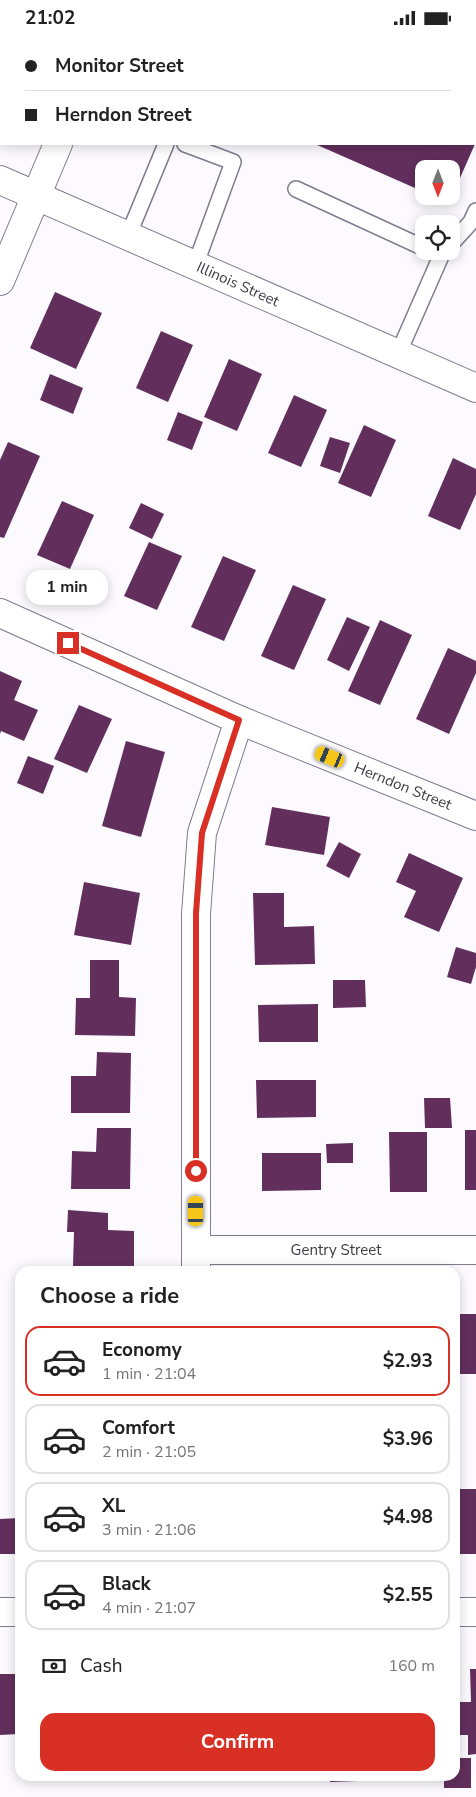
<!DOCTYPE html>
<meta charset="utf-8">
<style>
:root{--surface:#fff;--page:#f2f2f2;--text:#222;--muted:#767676;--line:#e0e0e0;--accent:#d93025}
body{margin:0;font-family:"Nunito Sans",sans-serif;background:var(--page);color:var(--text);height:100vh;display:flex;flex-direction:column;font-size:19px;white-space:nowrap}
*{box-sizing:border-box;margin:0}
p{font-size:16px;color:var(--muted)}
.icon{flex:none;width:28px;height:28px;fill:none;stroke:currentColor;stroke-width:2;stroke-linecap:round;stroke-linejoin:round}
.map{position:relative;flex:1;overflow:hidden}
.side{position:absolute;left:15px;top:1231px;width:445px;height:515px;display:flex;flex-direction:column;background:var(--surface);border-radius:15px;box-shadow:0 2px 12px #0003}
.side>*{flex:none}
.banner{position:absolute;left:0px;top:0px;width:476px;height:110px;box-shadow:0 2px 12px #0003;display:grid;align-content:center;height:110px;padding:0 25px;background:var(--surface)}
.needle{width:32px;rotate:180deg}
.fabs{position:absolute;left:415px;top:125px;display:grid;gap:10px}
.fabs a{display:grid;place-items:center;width:45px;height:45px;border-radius:10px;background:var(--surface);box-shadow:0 2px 12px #0003;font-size:25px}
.end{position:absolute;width:22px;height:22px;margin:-11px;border:6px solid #d93025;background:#fff;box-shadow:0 0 0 2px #fff}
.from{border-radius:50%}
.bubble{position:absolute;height:35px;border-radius:15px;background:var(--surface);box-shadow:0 2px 12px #0003;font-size:16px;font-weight:700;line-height:35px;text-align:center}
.car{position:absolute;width:15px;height:30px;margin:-15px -8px;border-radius:6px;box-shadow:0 0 4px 1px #0007;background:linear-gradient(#f5c518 24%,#345 0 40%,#f5c518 0 76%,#345 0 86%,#f5c518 0)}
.banner b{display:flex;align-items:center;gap:18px;height:48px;font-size:19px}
.banner b+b{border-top:1px solid var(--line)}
.banner i{width:12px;height:12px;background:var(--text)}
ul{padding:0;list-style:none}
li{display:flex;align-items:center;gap:15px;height:70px;margin:0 10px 8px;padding:0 15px;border:2px solid var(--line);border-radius:15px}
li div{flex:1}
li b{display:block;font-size:19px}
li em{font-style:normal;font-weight:700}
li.current{border-color:var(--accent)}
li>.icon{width:45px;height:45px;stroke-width:1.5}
h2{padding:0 25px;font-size:22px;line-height:60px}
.pay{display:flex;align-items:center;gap:12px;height:55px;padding:0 25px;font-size:19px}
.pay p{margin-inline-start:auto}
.action{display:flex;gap:10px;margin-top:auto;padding:10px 25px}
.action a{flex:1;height:58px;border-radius:15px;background:var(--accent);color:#fff;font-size:20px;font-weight:700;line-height:58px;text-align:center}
.status{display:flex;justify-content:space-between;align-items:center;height:35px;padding:0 25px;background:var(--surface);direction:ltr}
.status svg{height:14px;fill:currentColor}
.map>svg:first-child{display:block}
.building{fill:#622f5d}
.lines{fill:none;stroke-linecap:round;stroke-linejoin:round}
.lane-casing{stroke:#817b8e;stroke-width:18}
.street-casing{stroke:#817b8e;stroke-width:30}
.lane{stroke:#fff;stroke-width:15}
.street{stroke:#fff;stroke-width:28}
.route{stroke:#d93025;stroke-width:6}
.labels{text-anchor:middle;stroke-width:5;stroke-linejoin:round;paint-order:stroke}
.street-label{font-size:15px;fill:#3d3a43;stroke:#fff}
</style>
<div class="status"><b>21:02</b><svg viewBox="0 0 49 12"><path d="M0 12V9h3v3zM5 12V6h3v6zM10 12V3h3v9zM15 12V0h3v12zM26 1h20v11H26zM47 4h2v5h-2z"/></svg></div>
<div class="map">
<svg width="476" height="1762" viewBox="0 0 476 1762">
<rect width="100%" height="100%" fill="#fcfaff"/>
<g class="building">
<polygon points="315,109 475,109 449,168 433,161 451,161 451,134 424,134 424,157"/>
<polygon points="55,257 102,278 76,334 30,313"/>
<polygon points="161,296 193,310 168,367 136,353"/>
<polygon points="229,324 262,339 237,396 204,382"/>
<polygon points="50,339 83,353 73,379 40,365"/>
<polygon points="294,360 327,375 301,432 268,418"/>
<polygon points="178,377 203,387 192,415 167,405"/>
<polygon points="364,390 396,405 371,462 338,448"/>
<polygon points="330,402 350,408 340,438 320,431"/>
<polygon points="8,407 40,421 4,503 0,502 0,425"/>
<polygon points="453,423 476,434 476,459 460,495 428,481"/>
<polygon points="62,466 94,480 70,534 37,520"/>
<polygon points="141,468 164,479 152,504 129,493"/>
<polygon points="149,507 182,521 157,575 124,561"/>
<polygon points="223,521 256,535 224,606 191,592"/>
<polygon points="293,550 326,564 294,635 261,621"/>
<polygon points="347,582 370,592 349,636 327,625"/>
<polygon points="380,585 412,600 380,670 348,656"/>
<polygon points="448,613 476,626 476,638 449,699 416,684"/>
<polygon points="0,636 22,646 14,665 38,675 24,706 1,696 0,699"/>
<polygon points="79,670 112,684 87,738 54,724"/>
<polygon points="126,706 165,717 141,802 102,791"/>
<polygon points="28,721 54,731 43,759 17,748"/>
<polygon points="272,772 330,782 324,820 265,810"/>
<polygon points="339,807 361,819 349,843 326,831"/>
<polygon points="409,818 463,843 439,897 404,882 416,856 396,847"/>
<polygon points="84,847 140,858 131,910 74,900"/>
<polygon points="253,858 284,858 284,892 314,891 315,929 255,930"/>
<polygon points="456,912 476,918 476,932 471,949 447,942"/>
<polygon points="90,925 119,925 119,962 136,963 135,1001 75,1000 76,963 90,963"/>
<polygon points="333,945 365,945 366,972 333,973"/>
<polygon points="318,969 318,1007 259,1007 258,970"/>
<polygon points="97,1017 131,1018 130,1078 71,1078 71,1041 96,1041"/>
<polygon points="256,1045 316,1045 316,1082 257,1083"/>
<polygon points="424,1063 450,1063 452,1093 425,1093"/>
<polygon points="97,1093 131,1093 130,1154 71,1154 72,1116 96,1117"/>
<rect x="465" y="1095" width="11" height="60"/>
<polygon points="389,1097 427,1097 427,1157 390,1157"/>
<polygon points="353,1108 353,1128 327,1128 326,1109"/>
<polygon points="262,1118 321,1118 321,1155 262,1156"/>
<polygon points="68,1175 108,1178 108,1195 134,1196 134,1232 73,1231 74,1197 67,1197"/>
<rect x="455" y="1279" width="21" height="60"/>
<rect x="455" y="1454" width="21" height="65"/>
<polygon points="20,1483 20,1519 0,1519 0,1484"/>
<polygon points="470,1634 476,1634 476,1719 468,1720 468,1700 455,1700 455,1667 471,1667"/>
<polygon points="0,1639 19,1639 19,1699 0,1700"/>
<polygon points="455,1723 471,1723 471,1753 444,1753 444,1741 455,1741"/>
<polygon points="330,1741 357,1741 357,1746 330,1747"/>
</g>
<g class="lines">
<g class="lane-casing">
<g id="lane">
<polyline points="469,1 471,0"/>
<polyline points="475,57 476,57"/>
<polyline points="185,109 233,127 195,231"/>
<polyline points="296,154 424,213"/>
<polyline points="128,201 166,109"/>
<polyline points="451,209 471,187 476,176"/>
<polyline points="398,319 441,221 445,216"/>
</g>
</g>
<g class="street-casing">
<g id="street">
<polyline points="103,1 104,0"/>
<polyline points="0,145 476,353"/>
<polyline points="0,246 58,109"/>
<polyline points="0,578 239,685 476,781"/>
<polyline points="196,1215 476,1215"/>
<polyline points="196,1236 196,879 202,798 239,685"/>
<polyline points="0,1577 20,1577"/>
<polyline points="455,1577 476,1577"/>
</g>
</g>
<use href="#lane" class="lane"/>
<use href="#street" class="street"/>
</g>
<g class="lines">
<polyline class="route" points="68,608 239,685 202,798 196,878 196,1136"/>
</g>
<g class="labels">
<g class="street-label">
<text transform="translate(238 249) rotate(24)" y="5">Illinois Street</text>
<text transform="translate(403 751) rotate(22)" y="5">Herndon Street</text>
<text x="336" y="1220">Gentry Street</text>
</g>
</g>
</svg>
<div class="fabs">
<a><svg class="needle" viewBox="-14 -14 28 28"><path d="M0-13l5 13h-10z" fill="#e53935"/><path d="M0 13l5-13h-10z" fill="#767676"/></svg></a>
<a><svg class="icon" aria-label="locate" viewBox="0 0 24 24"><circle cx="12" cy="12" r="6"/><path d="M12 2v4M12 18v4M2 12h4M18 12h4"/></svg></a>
</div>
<i class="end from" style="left:196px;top:1136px"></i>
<i class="end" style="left:68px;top:608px"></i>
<div class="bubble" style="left:26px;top:535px;width:82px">1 min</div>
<i class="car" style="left:330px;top:722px;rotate:292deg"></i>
<i class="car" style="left:196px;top:1176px;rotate:0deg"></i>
<div class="banner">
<b><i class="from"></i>Monitor Street</b>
<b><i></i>Herndon Street</b>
</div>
<section class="side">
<h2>Choose a ride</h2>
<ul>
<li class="current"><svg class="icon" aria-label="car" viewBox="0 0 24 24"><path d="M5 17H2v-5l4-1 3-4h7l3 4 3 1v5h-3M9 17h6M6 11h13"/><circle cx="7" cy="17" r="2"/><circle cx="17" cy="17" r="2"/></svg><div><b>Economy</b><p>1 min · 21:04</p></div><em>$2.93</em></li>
<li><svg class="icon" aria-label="car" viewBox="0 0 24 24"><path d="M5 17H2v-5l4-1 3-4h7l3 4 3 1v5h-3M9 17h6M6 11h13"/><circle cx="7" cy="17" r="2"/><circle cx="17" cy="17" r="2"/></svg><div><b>Comfort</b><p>2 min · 21:05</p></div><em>$3.96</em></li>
<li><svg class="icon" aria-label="car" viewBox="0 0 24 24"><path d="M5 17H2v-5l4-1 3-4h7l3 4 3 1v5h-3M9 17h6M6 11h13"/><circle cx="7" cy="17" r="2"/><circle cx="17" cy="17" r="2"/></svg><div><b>XL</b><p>3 min · 21:06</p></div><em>$4.98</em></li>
<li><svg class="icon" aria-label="car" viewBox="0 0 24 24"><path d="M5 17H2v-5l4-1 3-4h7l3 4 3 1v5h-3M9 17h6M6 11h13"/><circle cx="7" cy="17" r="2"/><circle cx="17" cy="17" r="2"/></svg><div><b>Black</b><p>4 min · 21:07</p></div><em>$2.55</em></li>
</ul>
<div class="pay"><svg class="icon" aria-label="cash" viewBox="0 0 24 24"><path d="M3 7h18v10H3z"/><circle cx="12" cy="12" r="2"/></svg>Cash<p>160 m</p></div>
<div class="action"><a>Confirm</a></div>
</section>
</div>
